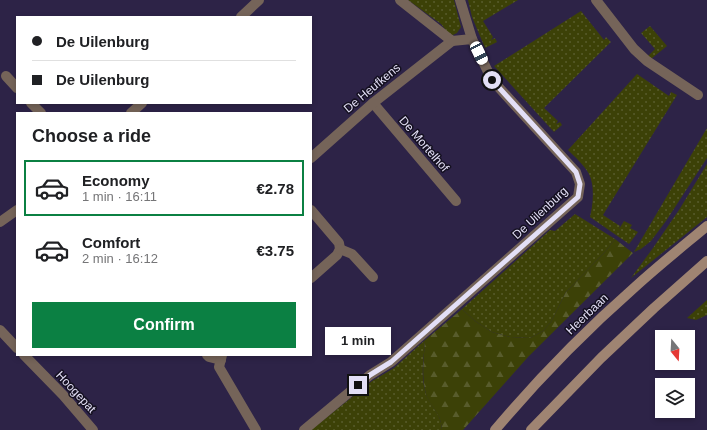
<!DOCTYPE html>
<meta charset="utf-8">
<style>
:root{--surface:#fff;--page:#f2f2f2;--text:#202124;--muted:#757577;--line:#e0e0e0;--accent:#0b8043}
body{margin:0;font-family:Helvetica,sans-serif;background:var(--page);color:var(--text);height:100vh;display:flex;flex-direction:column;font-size:15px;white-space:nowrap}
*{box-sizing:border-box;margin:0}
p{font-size:13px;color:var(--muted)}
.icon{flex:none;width:22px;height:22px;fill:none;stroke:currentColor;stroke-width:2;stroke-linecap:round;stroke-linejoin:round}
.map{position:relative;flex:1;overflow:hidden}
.side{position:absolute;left:16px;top:112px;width:296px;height:244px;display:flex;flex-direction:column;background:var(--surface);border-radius:0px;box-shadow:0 2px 6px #0003}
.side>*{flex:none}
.banner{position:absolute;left:16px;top:16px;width:296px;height:88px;border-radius:0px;box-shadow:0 2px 6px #0003;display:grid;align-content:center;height:88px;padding:0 16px;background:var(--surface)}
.needle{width:26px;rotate:162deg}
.buttons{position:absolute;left:655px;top:330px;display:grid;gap:8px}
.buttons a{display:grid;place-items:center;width:40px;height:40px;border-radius:0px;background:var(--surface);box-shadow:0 2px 6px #0003;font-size:20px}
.end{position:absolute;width:18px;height:18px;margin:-9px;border:5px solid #e3dff6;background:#111;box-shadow:0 0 0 2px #111}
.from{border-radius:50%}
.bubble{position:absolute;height:28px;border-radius:0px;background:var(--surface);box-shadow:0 2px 6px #0003;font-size:13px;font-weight:600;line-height:28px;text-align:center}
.car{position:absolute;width:12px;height:24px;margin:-12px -6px;border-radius:5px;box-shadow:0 0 3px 1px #0007;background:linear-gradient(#fff 24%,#345 0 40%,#fff 0 76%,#345 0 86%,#fff 0)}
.banner b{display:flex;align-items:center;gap:14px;height:38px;font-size:15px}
.banner b+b{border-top:1px solid var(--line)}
.banner i{width:10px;height:10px;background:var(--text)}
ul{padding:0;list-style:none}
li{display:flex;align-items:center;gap:12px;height:56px;margin:0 8px 6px;padding:0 8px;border:2px solid transparent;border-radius:0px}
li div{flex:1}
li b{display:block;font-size:15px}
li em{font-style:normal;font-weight:600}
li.selected{border-color:var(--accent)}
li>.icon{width:36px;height:36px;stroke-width:1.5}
h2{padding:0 16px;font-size:18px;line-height:48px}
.cta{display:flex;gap:8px;margin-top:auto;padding:8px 16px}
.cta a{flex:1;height:46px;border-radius:0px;background:var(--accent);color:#fff;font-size:16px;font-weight:600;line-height:46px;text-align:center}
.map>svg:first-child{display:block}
.grass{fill:url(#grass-dots)}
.forest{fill:url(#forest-firs)}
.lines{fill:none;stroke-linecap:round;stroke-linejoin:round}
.minor{stroke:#756459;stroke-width:10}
.tertiary{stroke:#756459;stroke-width:10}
.secondary{stroke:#9f8472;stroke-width:10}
.route{stroke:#e3dff6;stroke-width:5}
.labels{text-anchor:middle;stroke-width:3;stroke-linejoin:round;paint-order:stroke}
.street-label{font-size:12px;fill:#e3dff6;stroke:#141020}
</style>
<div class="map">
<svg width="707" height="430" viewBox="0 0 707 430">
<defs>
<pattern id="grass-dots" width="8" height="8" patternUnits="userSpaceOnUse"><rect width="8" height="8" fill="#3c4107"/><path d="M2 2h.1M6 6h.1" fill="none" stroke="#585c2c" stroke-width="1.8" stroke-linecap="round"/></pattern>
<pattern id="forest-firs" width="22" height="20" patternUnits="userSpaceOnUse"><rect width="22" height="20" fill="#3c4107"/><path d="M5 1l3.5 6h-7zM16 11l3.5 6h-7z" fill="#585c2c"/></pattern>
</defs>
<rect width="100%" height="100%" fill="#2d2347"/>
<g class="grass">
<polygon points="408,0 454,0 461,27 457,33 453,35 449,34 441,24"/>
<polygon points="468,0 518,0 483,21 493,37 491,40 495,38 497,42 485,48 472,17"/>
<polygon points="581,11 604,40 606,37 611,42 544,108 558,121 556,124 560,122 562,125 554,132 494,66"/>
<polygon points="650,26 667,46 651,59 648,56 655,49 641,33"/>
<path d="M637,74l32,22 2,-4 6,3 -74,120 17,11 -1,3 5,-8 8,4 -2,3 8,4 -9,12 -39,-27c3,-12 5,-31 -1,-43 -4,-8 -15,-18 -21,-24z"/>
<polygon points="707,128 707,158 666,221 651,241 641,249 634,252"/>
<polygon points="707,164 707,217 631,278 653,248 679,210"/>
<polygon points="575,214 615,239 604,253 566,292 551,322 543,331 530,338 510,337 492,332 475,321 462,309 550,230 555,231"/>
<polygon points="707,300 707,315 696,320 687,318"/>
<path d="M425,340c-1,18 -5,36 1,54 4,12 18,23 15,36h-130l61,-49 22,-13z"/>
</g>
<path class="forest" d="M615,239l18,14 -105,104 -65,73h-22c3,-14 -12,-24 -15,-36 -5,-18 -2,-36 -1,-54l37,-31 13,12 17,11 18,5 20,1 13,-7 8,-9 15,-30 38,-39z"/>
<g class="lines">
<g class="minor">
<polyline points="460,0 472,39"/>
<polyline points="596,0 634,49 647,61 698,95"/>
<polyline points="6,76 17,88"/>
<polyline points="31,103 41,113"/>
<polyline points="373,103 456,201"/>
<polyline points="311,158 373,103 452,41"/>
<polyline points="311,210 339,243 340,249 337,255 311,278"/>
<polyline points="340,249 352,254 373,277"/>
<polyline points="0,330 17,348"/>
<polyline points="24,355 63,395 93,430"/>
<polyline points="207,355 209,357 221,360"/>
<polyline points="222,355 219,367 256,430"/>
<polyline points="304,430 370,375 391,362 578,197 580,184 576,172 492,80 472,39 452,41 400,0"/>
</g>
<g class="tertiary">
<polyline points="241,17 259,0"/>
<polyline points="131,113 142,103"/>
<polyline points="0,222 17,210"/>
</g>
<g class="secondary">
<path d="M495,430c43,-51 90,-99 140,-143 23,-21 48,-41 72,-61"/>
<polyline points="531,430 601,358 654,308 707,261"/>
</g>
</g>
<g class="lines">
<polyline class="route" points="358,385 370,375 391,362 578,197 580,184 576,172 492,80"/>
</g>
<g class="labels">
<g class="street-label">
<text transform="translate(372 88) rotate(-40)" y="4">De Heufkens</text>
<text transform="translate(424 144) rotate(49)" y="4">De Mortelhof</text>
<text transform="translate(540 213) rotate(-43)" y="4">De Uilenburg</text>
<text transform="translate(587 314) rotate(-44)" y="4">Heerbaan</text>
<text transform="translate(76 392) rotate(47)" y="4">Hoogepat</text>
</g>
</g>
</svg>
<div class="buttons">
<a><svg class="needle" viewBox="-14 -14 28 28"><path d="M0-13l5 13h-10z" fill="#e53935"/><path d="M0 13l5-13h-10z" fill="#757577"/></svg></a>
<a><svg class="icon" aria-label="layers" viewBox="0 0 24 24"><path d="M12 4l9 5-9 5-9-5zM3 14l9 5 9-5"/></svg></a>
</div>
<i class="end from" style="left:492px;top:80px"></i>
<i class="end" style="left:358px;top:385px"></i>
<div class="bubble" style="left:325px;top:327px;width:66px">1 min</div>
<i class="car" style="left:479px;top:53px;rotate:154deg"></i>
<div class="banner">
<b><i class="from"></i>De Uilenburg</b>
<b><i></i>De Uilenburg</b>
</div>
<section class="side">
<h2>Choose a ride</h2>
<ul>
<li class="selected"><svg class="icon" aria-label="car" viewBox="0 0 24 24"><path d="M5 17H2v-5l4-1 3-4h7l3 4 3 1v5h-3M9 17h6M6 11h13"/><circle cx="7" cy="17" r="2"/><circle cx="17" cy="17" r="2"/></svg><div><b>Economy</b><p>1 min · 16:11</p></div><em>€2.78</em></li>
<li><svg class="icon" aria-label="car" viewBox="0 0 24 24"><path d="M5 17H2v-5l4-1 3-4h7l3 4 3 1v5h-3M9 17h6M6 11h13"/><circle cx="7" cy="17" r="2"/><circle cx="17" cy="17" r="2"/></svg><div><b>Comfort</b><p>2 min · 16:12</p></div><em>€3.75</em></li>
</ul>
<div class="cta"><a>Confirm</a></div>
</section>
</div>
